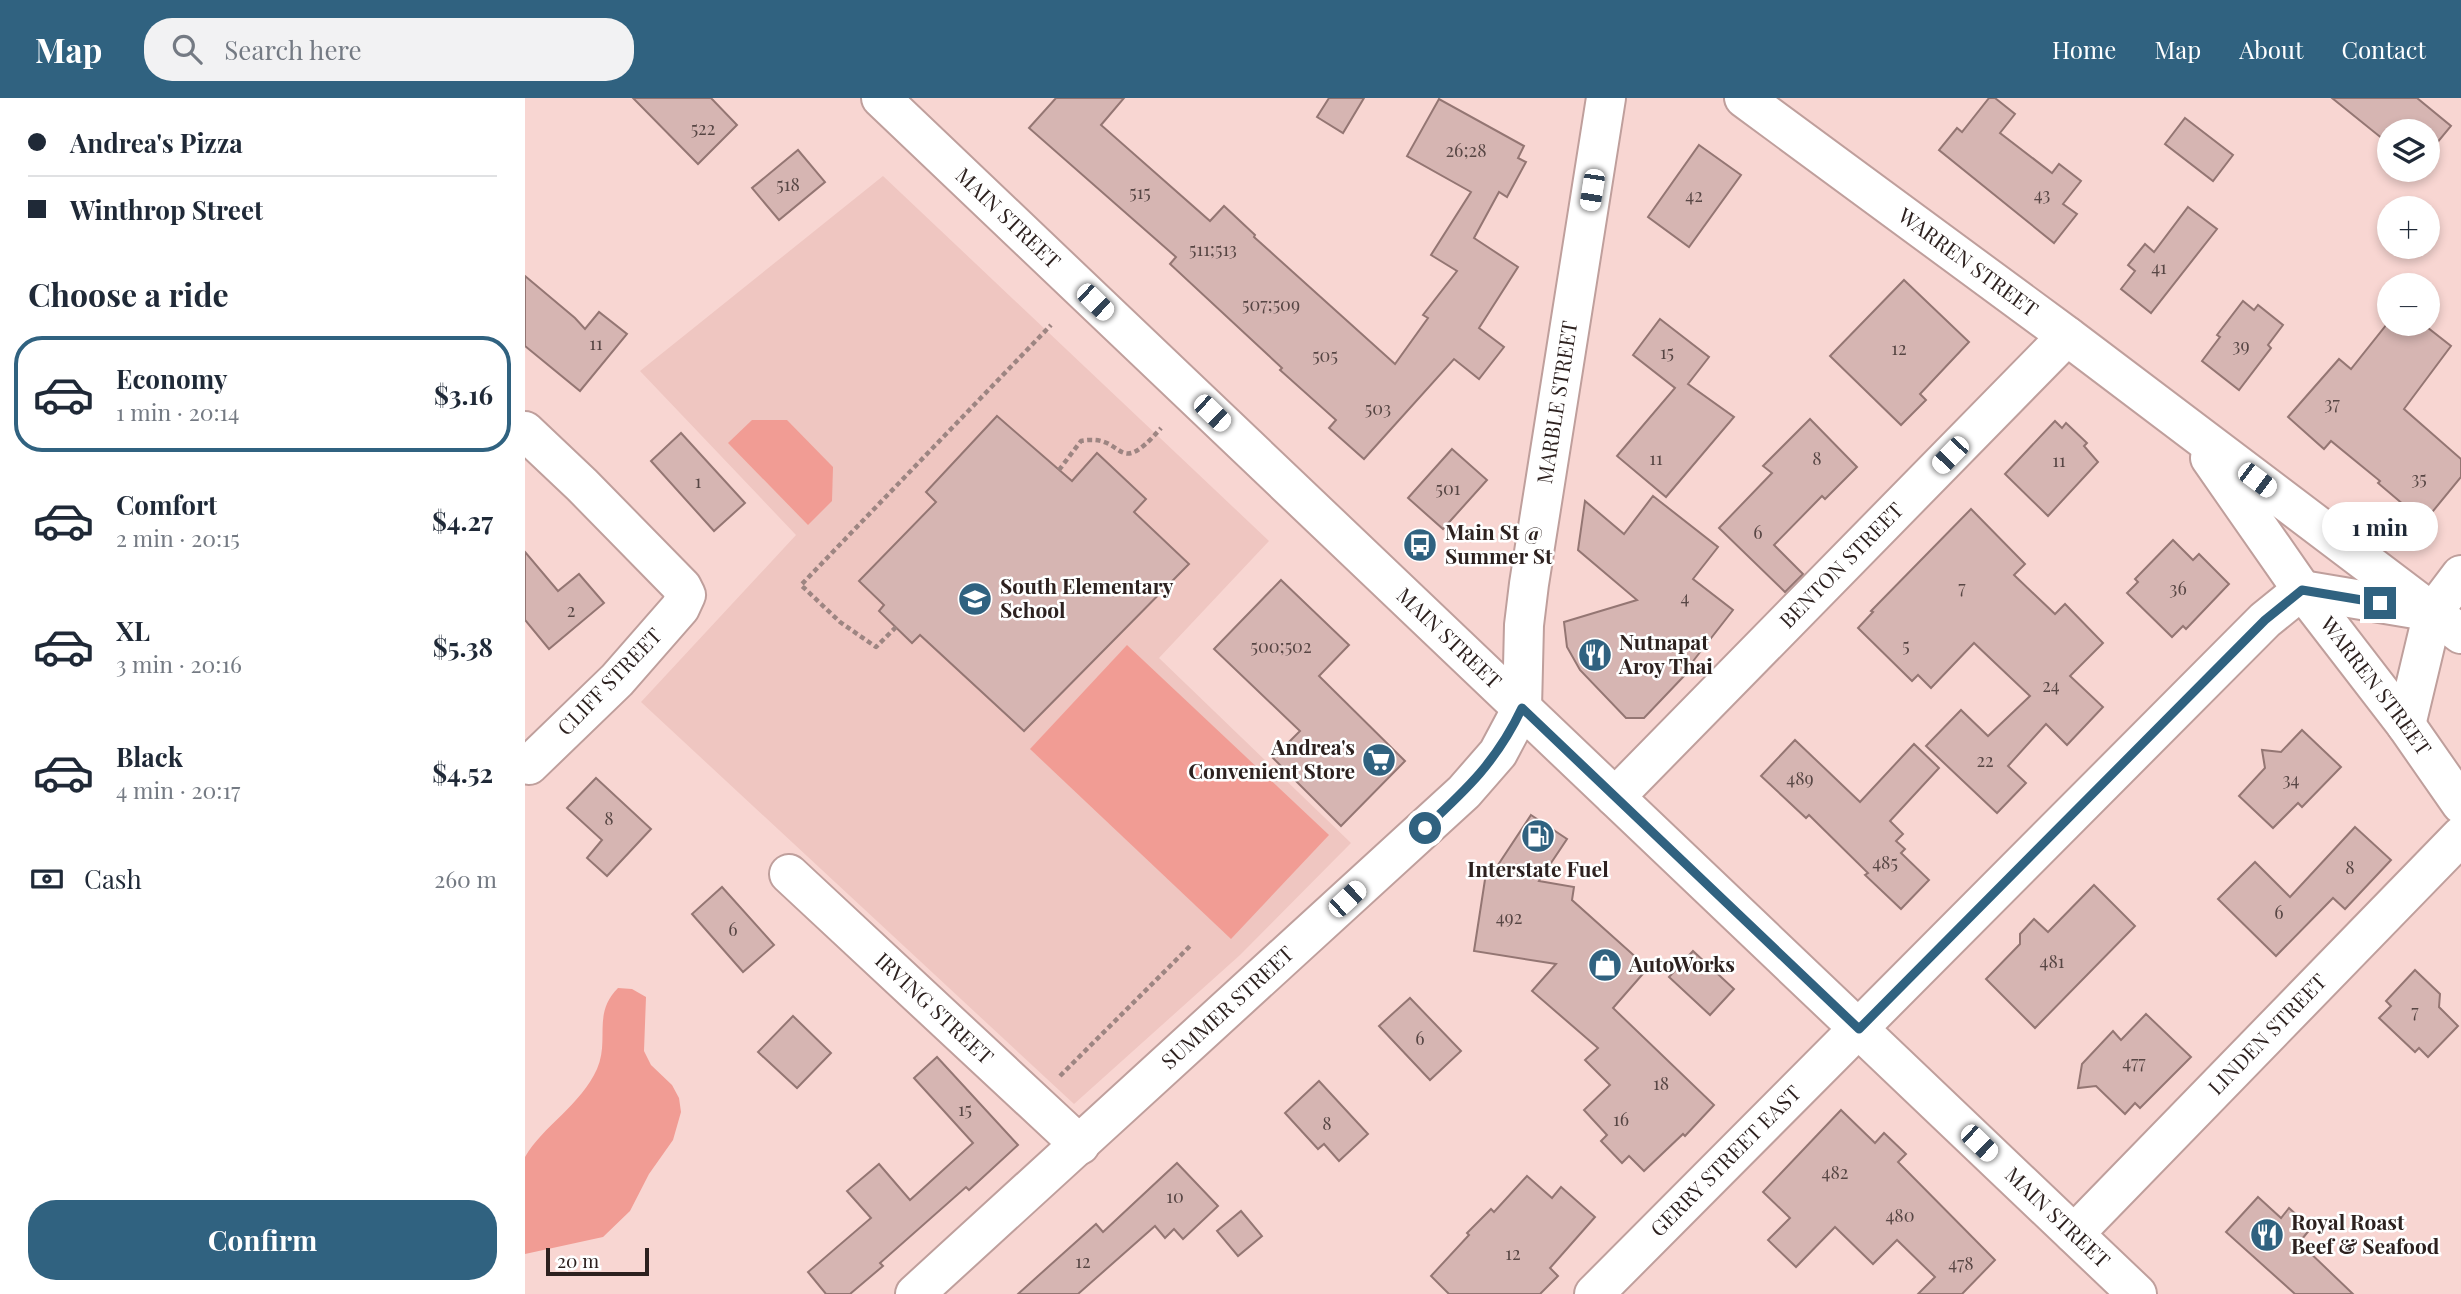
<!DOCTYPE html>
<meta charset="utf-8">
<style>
:root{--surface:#fff;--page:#f2f2f3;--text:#1f2937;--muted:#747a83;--line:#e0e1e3;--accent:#306280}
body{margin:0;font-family:"Playfair Display",serif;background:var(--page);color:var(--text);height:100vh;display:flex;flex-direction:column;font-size:26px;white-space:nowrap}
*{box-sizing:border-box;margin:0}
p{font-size:23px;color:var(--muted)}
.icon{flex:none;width:38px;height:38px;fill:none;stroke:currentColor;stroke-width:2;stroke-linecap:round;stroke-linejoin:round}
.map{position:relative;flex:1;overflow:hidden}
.side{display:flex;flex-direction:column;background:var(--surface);width:525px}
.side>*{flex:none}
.banner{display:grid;align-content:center;height:154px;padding:0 28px;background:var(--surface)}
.controls{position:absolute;left:1852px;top:21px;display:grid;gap:14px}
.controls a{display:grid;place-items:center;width:63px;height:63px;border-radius:50%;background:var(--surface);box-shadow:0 4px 10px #0003;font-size:35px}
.scale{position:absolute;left:21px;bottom:18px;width:103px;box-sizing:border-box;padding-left:7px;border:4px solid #2d211f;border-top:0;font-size:19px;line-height:24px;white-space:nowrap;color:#2d211f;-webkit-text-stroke:5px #fff;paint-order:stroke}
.end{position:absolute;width:32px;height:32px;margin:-16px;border:9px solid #306280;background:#fff;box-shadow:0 0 0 4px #fff}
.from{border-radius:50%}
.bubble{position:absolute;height:49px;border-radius:24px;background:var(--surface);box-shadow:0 4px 10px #0003;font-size:23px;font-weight:700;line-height:49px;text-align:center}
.car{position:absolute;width:21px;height:42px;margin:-21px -10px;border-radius:9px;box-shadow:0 0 5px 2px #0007;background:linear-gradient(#fff 24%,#345 0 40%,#fff 0 76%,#345 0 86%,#fff 0)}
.banner b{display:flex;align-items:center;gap:24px;height:66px;font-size:26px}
.banner b+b{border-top:2px solid var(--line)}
.banner i{width:18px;height:18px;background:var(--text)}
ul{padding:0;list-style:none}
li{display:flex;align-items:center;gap:21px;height:116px;margin:0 14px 10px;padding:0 14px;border:4px solid transparent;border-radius:28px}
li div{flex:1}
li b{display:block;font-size:26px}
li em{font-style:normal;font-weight:700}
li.on{border-color:var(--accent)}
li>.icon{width:63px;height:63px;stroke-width:1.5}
h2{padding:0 28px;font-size:32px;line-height:84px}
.pay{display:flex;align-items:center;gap:18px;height:77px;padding:0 28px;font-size:26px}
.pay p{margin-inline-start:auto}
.cta{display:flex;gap:14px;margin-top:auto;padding:14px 28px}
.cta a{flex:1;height:80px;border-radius:28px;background:var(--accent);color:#fff;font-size:28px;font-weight:700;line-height:80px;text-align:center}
header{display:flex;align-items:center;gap:42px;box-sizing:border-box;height:98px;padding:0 35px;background:var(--accent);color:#fff}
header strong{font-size:33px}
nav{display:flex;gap:38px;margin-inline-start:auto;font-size:24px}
.search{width:490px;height:63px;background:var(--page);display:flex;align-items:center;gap:18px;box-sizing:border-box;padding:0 24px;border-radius:28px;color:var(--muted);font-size:26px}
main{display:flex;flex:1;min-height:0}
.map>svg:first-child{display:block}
.built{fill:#efc6c1}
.green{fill:#f19c94}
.building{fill:#d6b5b2;stroke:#947673;stroke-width:2}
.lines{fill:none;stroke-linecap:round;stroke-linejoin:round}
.minor-casing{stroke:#bf9f9c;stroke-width:42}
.major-casing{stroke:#bf9f9c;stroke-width:42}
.path{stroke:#9d8582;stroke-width:4.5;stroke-dasharray:5 3.5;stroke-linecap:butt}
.minor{stroke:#fff;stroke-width:38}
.major{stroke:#fff;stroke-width:38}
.route{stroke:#306280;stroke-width:9}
.labels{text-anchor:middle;stroke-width:5;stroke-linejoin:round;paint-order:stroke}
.number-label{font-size:18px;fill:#574644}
.street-label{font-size:21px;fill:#2d211f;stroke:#fff}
.poi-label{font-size:21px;font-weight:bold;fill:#2d211f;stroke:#fff;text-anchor:start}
</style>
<header>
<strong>Map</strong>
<div class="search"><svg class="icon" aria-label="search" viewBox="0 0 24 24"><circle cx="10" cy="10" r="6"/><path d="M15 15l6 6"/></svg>Search here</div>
<nav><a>Home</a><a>Map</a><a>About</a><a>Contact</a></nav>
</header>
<main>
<section class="side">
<div class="banner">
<b><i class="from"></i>Andrea's Pizza</b>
<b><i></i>Winthrop Street</b>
</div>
<h2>Choose a ride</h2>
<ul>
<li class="on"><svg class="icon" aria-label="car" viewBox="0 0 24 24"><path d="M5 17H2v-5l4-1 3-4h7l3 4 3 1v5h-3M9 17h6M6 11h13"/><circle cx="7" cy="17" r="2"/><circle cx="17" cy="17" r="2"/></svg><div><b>Economy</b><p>1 min · 20:14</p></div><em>$3.16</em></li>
<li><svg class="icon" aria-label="car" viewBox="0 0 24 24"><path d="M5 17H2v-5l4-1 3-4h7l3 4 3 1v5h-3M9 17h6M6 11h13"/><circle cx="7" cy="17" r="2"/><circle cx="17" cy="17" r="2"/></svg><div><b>Comfort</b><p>2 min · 20:15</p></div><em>$4.27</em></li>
<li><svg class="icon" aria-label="car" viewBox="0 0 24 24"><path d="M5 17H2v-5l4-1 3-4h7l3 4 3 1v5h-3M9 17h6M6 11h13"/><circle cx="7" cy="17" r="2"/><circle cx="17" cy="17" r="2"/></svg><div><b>XL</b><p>3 min · 20:16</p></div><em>$5.38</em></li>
<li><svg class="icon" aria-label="car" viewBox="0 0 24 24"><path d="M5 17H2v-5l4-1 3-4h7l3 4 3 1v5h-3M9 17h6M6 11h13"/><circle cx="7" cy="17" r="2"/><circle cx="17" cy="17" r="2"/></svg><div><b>Black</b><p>4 min · 20:17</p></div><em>$4.52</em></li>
</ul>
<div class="pay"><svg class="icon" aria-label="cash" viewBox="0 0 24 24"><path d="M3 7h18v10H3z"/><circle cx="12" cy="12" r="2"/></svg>Cash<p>260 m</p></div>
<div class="cta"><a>Confirm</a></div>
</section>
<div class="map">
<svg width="1936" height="1196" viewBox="0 0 1936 1196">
<rect width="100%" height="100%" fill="#f8d6d2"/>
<polygon class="built" points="358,78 744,443 634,560 826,745 715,857 549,1006 116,604 271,437 115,273"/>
<g class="green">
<polygon points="227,322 262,322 308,369 307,403 283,427 203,345"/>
<polygon points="602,547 804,737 706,841 505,651"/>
<path d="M93,890l14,1 14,8 -2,54 7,14 21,20 7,13 2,14 -8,28 -24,34 -19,37 -27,26 -78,17v-97c18,-31 56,-52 72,-88 13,-30 -5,-55 21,-81z"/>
</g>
<g class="building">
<polygon points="108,0 186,0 212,27 173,66"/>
<polygon points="531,0 599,0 576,27 685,123 699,108 730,137 729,139 870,266 903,220 898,217 932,173 906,157 946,94 882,58 914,1 999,48 993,60 1001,64 982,99 974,94 949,140 993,169 954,230 979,249 954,281 929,261 839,361 804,330 811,322 755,272 757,270 645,166 651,159 504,30"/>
<polygon points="804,0 839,0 818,35 792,19"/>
<polygon points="1464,0 1470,0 1490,16 1475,35 1527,75 1534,66 1556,83 1538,106 1552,116 1529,145 1414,52 1432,30 1437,34"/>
<polygon points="1807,0 1892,0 1926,28 1902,57 1902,33 1864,33 1864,46"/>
<polygon points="1660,20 1708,57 1688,83 1640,46"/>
<polygon points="1174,47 1216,77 1164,149 1123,119"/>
<polygon points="273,52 300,84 254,122 227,90"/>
<polygon points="1663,109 1692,131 1626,215 1596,191 1610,173 1603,167 1620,146 1629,154"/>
<polygon points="0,178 50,220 60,231 74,214 102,236 55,293 0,248"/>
<polygon points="1379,182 1444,244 1395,296 1401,302 1376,327 1305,258"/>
<polygon points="1718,203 1729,212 1733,207 1758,227 1743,247 1746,250 1714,292 1677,263 1695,239 1692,237"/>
<polygon points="1135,221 1184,259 1163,286 1209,319 1141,399 1092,358 1150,290 1108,257"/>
<polygon points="1862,226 1898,226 1926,248 1879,311 1936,361 1936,379 1899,424 1853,385 1855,383 1806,343 1799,351 1763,319 1814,261 1826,271"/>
<polygon points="472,318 547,383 572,355 621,401 609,414 664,466 499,633 395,537 387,545 354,513 359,507 334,483 411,404 401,394"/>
<polygon points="1285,321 1332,369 1300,401 1297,398 1249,447 1278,476 1260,494 1194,430 1247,375 1238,368"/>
<polygon points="1530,323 1537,330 1541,325 1562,345 1559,348 1573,364 1523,418 1480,376"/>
<polygon points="156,335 220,405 189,433 126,363"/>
<polygon points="927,351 962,382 918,431 883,400"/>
<polygon points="1128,398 1193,449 1168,481 1208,512 1158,576 1159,578 1119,620 1101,620 1055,572 1042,549 1039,524 1112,502 1053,452 1060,403 1099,436"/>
<polygon points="1446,411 1500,466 1489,477 1530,516 1540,506 1578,545 1545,578 1578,609 1542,647 1521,626 1483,668 1501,685 1472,715 1401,648 1436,612 1463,638 1505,598 1449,545 1406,590 1393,577 1387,583 1333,530 1348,514 1346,513"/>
<polygon points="1648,442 1668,462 1674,456 1704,486 1661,531 1658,528 1647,539 1602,495 1613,484 1610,481"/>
<polygon points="0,454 33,493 54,476 79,505 24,551 0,522"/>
<polygon points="756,482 824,547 794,578 880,663 816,728 748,660 775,633 689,551"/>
<polygon points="1777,632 1816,669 1777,709 1773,705 1748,730 1714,698 1740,670 1737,652 1756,654"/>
<polygon points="1270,642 1335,704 1389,646 1414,670 1365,723 1378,736 1371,743 1380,751 1376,755 1404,782 1376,811 1340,777 1343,775 1284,717 1281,720 1236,678"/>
<polygon points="71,680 126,731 82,778 62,760 77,742 42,710"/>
<polygon points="1006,717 1042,741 1014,783 1049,789 1047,802 1123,870 1088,910 1189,1007 1160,1038 1158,1036 1119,1073 1104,1058 1097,1065 1076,1043 1082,1037 1059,1012 1085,987 1060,962 1073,950 1007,893 1031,866 949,853 961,775 967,776"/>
<polygon points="1830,729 1866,762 1820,811 1808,800 1751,858 1693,801 1730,764 1765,799"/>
<polygon points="1569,787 1610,828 1510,930 1461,881 1495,846 1495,836 1509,821 1523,834"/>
<polygon points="197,789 249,847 218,874 167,816"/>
<polygon points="1168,853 1209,891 1185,917 1144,879"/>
<polygon points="1890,872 1915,896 1914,909 1933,928 1903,959 1894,950 1890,954 1854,920 1866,908 1861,903"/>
<polygon points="885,900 936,953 905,982 854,928"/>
<polygon points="1621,916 1666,959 1615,1010 1610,1005 1600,1016 1571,988 1553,990 1557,966 1588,933 1596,942"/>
<polygon points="268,918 306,955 272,990 233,954"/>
<polygon points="412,959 493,1047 444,1092 441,1089 355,1165 358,1168 325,1196 301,1196 283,1174 346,1120 322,1093 354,1066 385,1102 448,1045 389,980"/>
<polygon points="794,983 843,1036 814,1063 799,1046 793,1051 760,1015"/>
<polygon points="1316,1012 1350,1045 1359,1035 1381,1056 1373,1064 1470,1162 1437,1196 1393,1196 1410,1179 1372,1142 1348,1166 1310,1129 1271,1169 1243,1142 1265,1120 1238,1094"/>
<polygon points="652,1065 693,1108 658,1141 649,1131 640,1140 630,1128 553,1196 493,1196 571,1126 578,1134"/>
<polygon points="1002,1078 1027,1100 1036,1089 1070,1119 1025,1170 1033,1178 1015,1196 924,1196 906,1178 944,1137 942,1135 966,1111 969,1114"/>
<polygon points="1733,1099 1756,1120 1764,1110 1786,1130 1777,1141 1782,1146 1779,1149 1828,1196 1770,1196 1701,1134"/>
<polygon points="716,1113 737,1138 713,1158 692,1133"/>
</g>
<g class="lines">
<g class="minor-casing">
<g id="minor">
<path id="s1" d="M1219,0l323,238 394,298"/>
<polyline points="0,333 57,387 157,489 161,497 155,510 92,582 4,667"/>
<path id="s2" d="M1685,360l92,132 104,135 55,79"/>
<polyline points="1881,627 1908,514 1936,477"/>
<path id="s3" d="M1090,699l452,-461"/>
<path id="s4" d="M264,776l291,271"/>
<path id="s5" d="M1549,1136l387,-398"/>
<path id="s6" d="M1069,1196l671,-674 37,-30 131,22"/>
</g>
</g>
<g class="major-casing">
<g id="major">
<path id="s7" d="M356,0l1256,1196"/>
<path id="s8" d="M390,1196l549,-502 34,-39 24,-45 2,-83 5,-41 77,-486"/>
</g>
</g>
<g class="path">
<path d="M534,372l22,-29c46,-9 33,41 80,-13"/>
<polyline points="371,529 351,549 315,524 276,487 526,227"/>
<polyline points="535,978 666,847"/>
</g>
<use href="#minor" class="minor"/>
<use href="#major" class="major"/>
</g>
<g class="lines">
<path class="route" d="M900,730c42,-39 72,-67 97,-120l337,321 406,-409 37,-30 78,13"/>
</g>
<defs>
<g id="bus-disc" transform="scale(1.75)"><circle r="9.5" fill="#306280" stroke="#fff"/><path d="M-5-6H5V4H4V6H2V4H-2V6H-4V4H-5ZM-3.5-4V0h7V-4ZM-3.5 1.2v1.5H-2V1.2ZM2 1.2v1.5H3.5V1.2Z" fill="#fff"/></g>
<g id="school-disc" transform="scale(1.75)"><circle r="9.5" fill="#306280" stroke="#fff"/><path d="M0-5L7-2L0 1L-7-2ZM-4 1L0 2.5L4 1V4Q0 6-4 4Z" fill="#fff"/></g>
<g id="restaurant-disc" transform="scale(1.75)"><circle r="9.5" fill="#306280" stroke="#fff"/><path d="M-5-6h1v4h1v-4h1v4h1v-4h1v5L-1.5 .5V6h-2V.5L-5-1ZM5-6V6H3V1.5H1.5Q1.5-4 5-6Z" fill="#fff"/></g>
<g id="supermarket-disc" transform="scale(1.75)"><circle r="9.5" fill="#306280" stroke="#fff"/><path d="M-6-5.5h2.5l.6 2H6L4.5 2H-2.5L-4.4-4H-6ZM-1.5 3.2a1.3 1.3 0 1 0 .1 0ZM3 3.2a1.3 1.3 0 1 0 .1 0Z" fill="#fff"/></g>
<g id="fuel-disc" transform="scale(1.75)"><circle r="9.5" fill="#306280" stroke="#fff"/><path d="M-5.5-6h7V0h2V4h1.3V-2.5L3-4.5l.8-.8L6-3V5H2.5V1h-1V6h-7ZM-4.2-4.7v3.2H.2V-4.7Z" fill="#fff"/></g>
<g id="shop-disc" transform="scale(1.75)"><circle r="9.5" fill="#306280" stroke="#fff"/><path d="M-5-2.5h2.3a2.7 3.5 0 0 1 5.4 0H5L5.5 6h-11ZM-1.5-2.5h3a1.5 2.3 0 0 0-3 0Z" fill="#fff"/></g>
</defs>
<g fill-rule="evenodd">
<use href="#bus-disc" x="895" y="447"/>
<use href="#school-disc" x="450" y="501"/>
<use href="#restaurant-disc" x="1070" y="557"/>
<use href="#supermarket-disc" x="854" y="662"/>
<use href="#fuel-disc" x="1013" y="738"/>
<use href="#shop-disc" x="1080" y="867"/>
<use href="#restaurant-disc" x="1742" y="1137"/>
</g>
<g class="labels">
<g class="number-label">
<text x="178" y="37">522</text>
<text x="941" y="59">26;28</text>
<text x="263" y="93">518</text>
<text x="615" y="101">515</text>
<text x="1517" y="103">43</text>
<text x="1169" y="104">42</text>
<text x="688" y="158">511;513</text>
<text x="1634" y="176">41</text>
<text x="746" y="213">507;509</text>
<text x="71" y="252">11</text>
<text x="1716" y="254">39</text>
<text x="1374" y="257">12</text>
<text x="1142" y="261">15</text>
<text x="800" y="264">505</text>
<text x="1807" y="312">37</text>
<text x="853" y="317">503</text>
<text x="1131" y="367">11</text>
<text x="1292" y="367">8</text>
<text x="1534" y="369">11</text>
<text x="1894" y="387">35</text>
<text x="173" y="390">1</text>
<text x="923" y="397">501</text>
<text x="1233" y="441">6</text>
<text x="1437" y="496">7</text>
<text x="1653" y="497">36</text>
<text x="1160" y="506">4</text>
<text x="46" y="519">2</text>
<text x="1381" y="554">5</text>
<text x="756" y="555">500;502</text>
<text x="1526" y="594">24</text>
<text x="1460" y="669">22</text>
<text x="1275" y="687">489</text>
<text x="1766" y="688">34</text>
<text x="84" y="727">8</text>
<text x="1360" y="771">485</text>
<text x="1825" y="776">8</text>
<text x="1754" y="821">6</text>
<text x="984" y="826">492</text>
<text x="208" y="838">6</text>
<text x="1527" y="870">481</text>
<text x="1890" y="920">7</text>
<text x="895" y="947">6</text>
<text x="1609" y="971">477</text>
<text x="1136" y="992">18</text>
<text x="440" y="1018">15</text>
<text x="1096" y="1028">16</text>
<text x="802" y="1032">8</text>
<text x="1310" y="1081">482</text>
<text x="650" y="1105">10</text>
<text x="1375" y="1124">480</text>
<text x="988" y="1162">12</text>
<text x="558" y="1170">12</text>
<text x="1436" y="1172">478</text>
</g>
<g class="street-label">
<text dy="7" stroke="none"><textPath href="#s7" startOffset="175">MAIN STREET</textPath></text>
<text dy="7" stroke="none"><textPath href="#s1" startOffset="278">WARREN STREET</textPath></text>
<text dy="7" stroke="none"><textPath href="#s8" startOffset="1155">MARBLE STREET</textPath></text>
<text dy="7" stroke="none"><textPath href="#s3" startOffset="324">BENTON STREET</textPath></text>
<text dy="7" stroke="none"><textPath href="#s7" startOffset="784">MAIN STREET</textPath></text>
<text transform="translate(85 584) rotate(-46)" y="7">CLIFF STREET</text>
<text dy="7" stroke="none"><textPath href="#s2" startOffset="282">WARREN STREET</textPath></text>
<text dy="7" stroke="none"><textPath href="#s4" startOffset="198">IRVING STREET</textPath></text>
<text dy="7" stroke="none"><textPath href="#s8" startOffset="424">SUMMER STREET</textPath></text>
<text dy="7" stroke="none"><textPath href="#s5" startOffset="278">LINDEN STREET</textPath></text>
<text dy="7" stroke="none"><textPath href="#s6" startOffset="187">GERRY STREET EAST</textPath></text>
<text dy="7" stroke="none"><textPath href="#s7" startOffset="1624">MAIN STREET</textPath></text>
</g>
<g class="poi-label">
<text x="920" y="442">Main St @<tspan x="920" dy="24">Summer St</tspan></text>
<text x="475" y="496">South Elementary<tspan x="475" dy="24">School</tspan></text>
<text x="1094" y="552">Nutnapat<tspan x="1094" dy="24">Aroy Thai</tspan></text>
<text x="830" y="657" text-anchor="end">Andrea's<tspan x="830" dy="24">Convenient Store</tspan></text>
<text x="1013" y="779" text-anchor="middle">Interstate Fuel</text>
<text x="1104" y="874">AutoWorks</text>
<text x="1766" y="1132">Royal Roast<tspan x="1766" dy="24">Beef &amp; Seafood</tspan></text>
</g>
</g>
</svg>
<div class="controls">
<a><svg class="icon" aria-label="layers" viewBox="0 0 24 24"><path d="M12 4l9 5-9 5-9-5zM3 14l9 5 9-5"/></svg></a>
<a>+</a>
<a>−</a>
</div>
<div class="scale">20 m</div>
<i class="end from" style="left:900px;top:730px"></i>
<i class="end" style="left:1855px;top:505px"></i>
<div class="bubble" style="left:1797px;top:404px;width:116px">1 min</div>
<i class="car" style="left:1067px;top:92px;rotate:189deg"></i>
<i class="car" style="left:570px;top:204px;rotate:134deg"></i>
<i class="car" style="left:687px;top:315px;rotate:134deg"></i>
<i class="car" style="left:1425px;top:357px;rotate:224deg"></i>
<i class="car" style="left:1732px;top:382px;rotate:127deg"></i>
<i class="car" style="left:822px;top:801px;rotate:47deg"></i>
<i class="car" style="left:1454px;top:1045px;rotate:134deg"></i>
</div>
</main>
